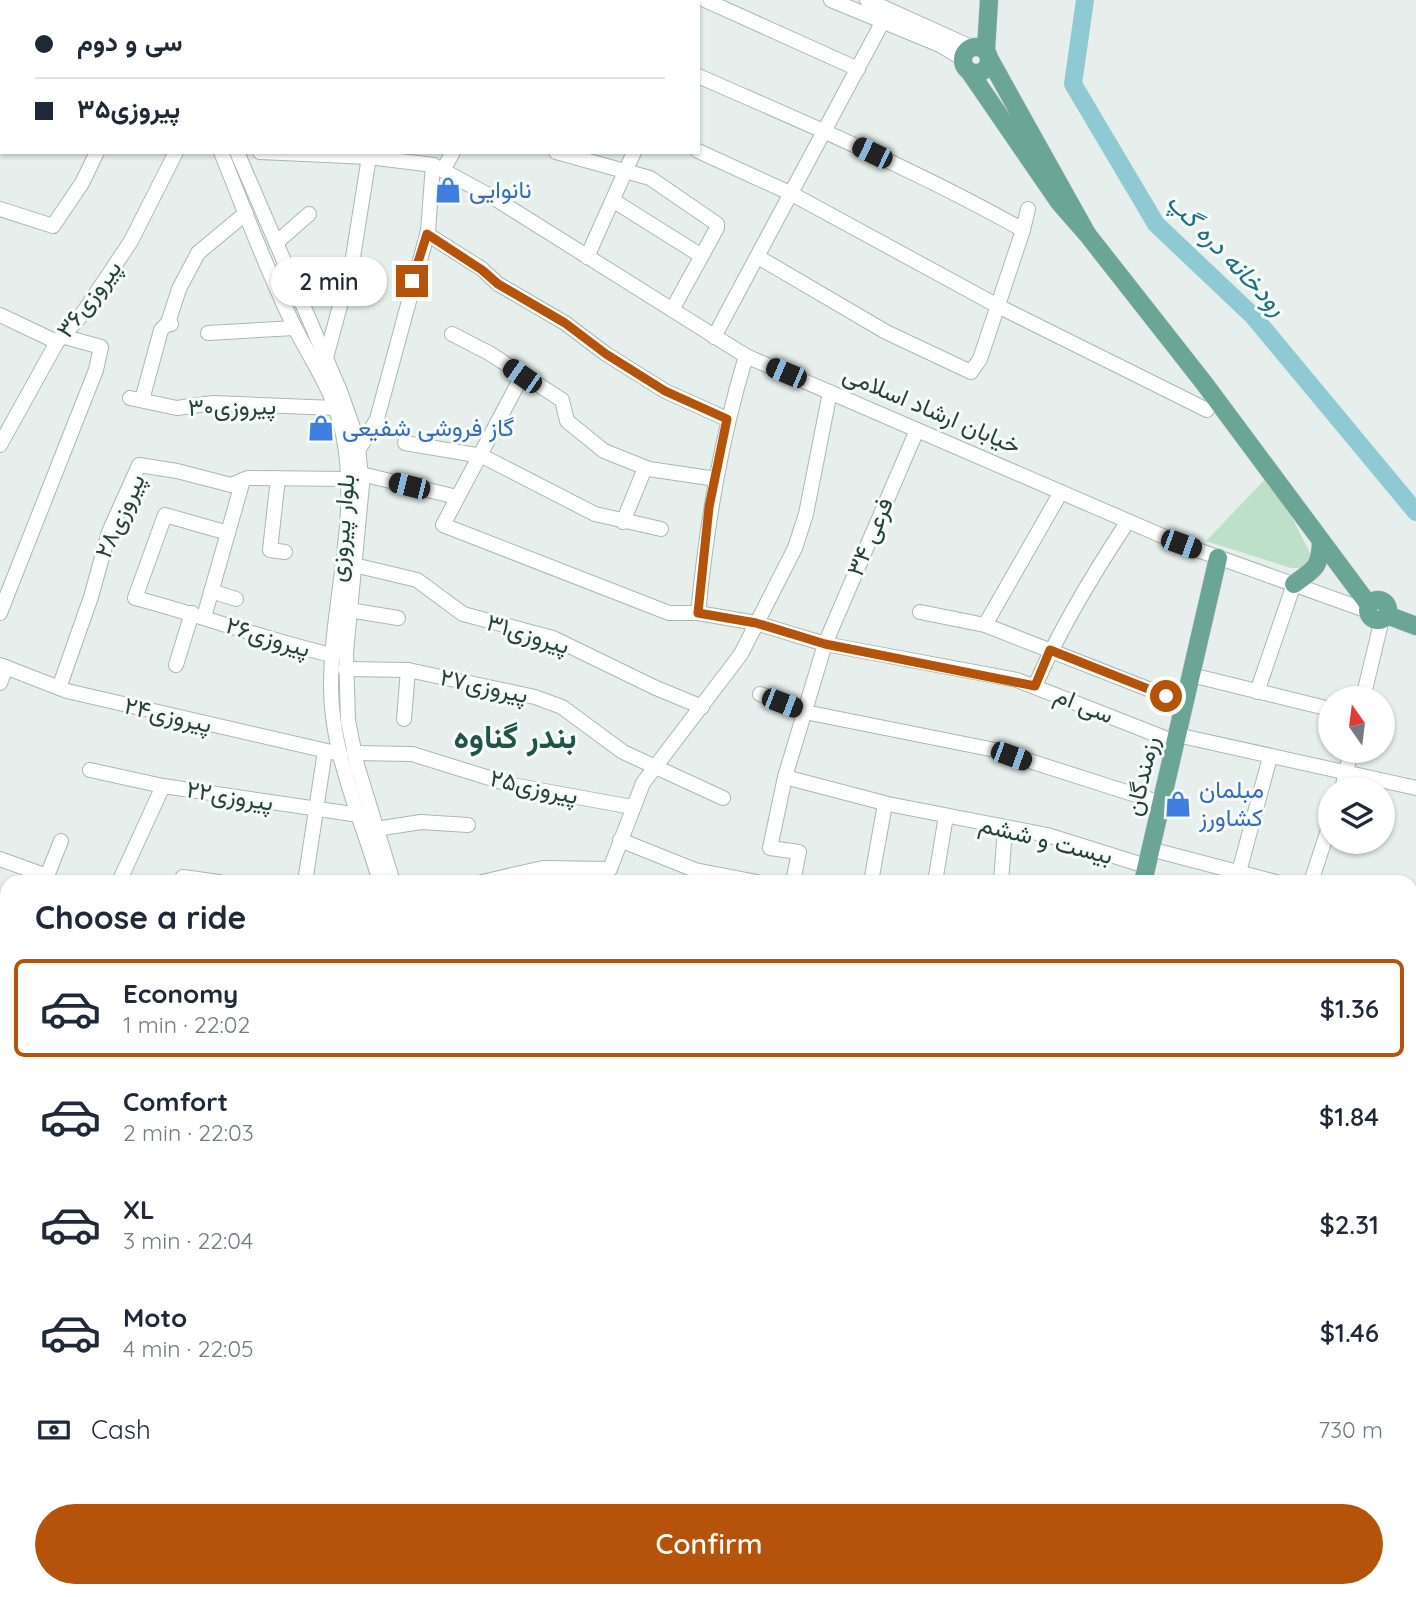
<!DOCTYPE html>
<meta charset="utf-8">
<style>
:root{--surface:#fff;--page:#f6f6f7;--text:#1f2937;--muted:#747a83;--line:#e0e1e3;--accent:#b45309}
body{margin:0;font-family:Quicksand,Vazirmatn,sans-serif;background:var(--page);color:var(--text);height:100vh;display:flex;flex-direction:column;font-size:26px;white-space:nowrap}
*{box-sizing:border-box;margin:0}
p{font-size:23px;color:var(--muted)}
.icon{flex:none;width:38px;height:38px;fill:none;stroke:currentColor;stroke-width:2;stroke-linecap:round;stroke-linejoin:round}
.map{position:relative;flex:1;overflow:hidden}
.side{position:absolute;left:0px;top:875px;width:1418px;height:723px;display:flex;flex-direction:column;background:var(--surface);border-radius:21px 21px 0 0;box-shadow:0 2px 5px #0004}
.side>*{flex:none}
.guide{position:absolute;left:0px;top:0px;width:700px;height:154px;box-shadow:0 2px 5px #0004;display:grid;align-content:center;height:154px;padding:0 35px;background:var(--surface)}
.needle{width:46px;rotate:346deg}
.buttons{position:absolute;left:1318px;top:686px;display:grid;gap:14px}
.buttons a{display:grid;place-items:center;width:77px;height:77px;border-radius:50%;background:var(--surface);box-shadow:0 2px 5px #0004;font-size:35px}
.end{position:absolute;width:32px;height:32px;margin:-16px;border:9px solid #b45309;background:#fff;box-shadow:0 0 0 4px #fff}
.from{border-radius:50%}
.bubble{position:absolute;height:49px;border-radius:24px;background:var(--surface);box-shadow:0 2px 5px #0004;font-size:23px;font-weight:600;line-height:49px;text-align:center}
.car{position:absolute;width:21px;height:42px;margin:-21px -10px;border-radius:9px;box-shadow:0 0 5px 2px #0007;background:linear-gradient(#222 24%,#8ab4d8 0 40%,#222 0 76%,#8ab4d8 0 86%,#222 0)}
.guide b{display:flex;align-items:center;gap:24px;height:66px;font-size:26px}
.guide b+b{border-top:2px solid var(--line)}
.guide i{width:18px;height:18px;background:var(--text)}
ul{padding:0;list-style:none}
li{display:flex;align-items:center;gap:21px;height:98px;margin:0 14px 10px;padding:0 21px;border:4px solid transparent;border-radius:10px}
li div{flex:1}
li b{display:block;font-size:26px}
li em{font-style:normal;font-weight:600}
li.on{border-color:var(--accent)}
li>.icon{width:63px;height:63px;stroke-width:1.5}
h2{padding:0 35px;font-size:32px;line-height:84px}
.pay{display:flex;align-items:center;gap:18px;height:77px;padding:0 35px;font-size:26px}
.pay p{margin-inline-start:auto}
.primary-button{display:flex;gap:14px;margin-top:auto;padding:14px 35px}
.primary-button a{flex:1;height:80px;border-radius:42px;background:var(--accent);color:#fff;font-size:28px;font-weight:600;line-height:80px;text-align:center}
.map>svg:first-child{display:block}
.green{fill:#bfe0c8}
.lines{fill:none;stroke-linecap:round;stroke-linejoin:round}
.river{stroke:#8ec9d4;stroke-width:18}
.minor-casing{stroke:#a8b8b2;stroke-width:16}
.major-casing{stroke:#c2cac8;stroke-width:19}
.minor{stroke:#fff;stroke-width:14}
.major{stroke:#6aa596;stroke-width:18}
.route{stroke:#b45309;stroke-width:9}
.labels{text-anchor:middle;stroke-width:6;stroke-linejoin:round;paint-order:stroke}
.shop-label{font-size:24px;fill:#366cbe;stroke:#f7fbf9;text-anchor:start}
.street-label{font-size:24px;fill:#24423a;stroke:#f7fbf9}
.water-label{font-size:26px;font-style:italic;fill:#1c6f80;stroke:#f7fbf9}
.district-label{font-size:32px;font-weight:bold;fill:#1f5548;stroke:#f7fbf9}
</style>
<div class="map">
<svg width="1416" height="1597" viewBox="0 0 1416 1597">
<rect width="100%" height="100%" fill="#e6efeb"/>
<polygon class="green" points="1270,474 1311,555 1302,568 1291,568 1206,541"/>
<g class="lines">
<polyline class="river" points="1085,0 1073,84 1156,224 1253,316 1416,512"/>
<g class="minor-casing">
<g id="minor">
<polyline points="506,0 511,2"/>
<polyline points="705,0 858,69"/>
<polyline points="831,0 940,45 963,59"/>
<polyline points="867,0 971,47"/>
<polyline points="41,2 42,0"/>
<polyline points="199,2 199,0"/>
<polyline points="209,2 210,0"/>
<polyline points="359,2 360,0"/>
<polyline points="528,2 529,0"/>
<polyline points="691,2 692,0"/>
<polyline points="0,39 2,39"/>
<path d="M698,76c110,48 220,95 325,154l5,-21"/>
<polyline points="0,101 2,101"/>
<polyline points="698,151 792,194 996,305 1207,410"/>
<path d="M221,152c24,59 46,120 74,176 20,39 41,67 49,111 15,82 -13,166 -13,248 0,67 31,132 49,195"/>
<polyline points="237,152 340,391 357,439 362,485 346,652 348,721 357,765 393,882"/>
<polyline points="260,152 369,157 433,165 494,198 746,356 1181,544 1368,611"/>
<polyline points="556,152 650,178 717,224 717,228 672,310"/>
<polyline points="443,170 453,152"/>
<polyline points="614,201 700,255"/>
<polyline points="0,209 53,226 82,183 97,152"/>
<polyline points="427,234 482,269 498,284 565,323 606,354 665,391 727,419"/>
<polyline points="276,243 309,214"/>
<polyline points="587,257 634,152"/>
<polyline points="758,257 886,332 971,372 980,359 1023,230"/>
<polyline points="324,276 342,293"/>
<polyline points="0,315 57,342"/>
<polyline points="171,324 168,323 179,289 198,253 246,213"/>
<polyline points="208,333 295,328"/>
<polyline points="452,334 489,353 562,400 567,421 604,451 649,469 716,479"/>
<polyline points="714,337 883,21"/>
<polyline points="326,358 353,257 369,157"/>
<polyline points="522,376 443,525 669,613 698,613 756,623 825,644 1017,680 1175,742"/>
<polyline points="130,398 177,408 213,403 335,408"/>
<polyline points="142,400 161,330 168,323"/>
<polyline points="405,443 482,456 595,514 661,529"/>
<polyline points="0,445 57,342 81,316 131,241 176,152"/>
<polyline points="359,449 377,419 428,231 433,165"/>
<polyline points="361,474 457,497"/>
<polyline points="278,478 270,550 285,552"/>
<polyline points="623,522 645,468"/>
<path d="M228,533l-63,-18 -30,83c66,17 130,42 197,57"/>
<polyline points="354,565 417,580 463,614 553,638 656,688 702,707"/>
<polyline points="211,591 236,599"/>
<polyline points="349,610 398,618"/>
<polyline points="920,612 985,625 1184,703"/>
<polyline points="0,613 96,370 101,347 65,337"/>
<path d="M698,613c9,-89 22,-171 48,-257"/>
<polyline points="204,617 243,480"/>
<polyline points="985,625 1061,492"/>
<polyline points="0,665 67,691 340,754"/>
<polyline points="176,665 192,613"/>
<polyline points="345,669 408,670 535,697 562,707 623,752 723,798"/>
<polyline points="1191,675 1330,709"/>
<polyline points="0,683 6,667"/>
<path d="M1035,686c25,-58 58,-112 93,-165"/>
<polyline points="59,688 91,597 109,532 139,465 177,471 231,485 248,478 349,479"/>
<polyline points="1257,692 1294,584"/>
<polyline points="760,694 805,712 995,750 1161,803"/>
<polyline points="1363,698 1382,619"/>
<polyline points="404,719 408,670"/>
<polyline points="1177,735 1416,788"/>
<polyline points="354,753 412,754 512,785 632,807"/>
<polyline points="90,770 163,786"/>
<polyline points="785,777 888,804 1047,835 1146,866"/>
<polyline points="1342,789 1351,751"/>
<polyline points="376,829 421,822 468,825"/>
<polyline points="620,840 695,870 757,882"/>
<polyline points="1150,849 1276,882"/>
<polyline points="0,859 47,876 45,882"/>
<polyline points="1239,872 1270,757"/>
<polyline points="47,876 61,841"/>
<polyline points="183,877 219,882"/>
<polyline points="119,882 163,786 359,815"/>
<polyline points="305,882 325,751"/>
<polyline points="482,882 543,868 610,869 643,783 741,654 795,548 806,514 830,392"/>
<polyline points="793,882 799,852 770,848 785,777 825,644 917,430"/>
<polyline points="871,882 885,804"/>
<polyline points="935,882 946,816"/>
<polyline points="1001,882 1005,828"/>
<polyline points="1311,882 1330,824"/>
<polyline points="0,986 7,969"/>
<polyline points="1410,1032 1416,1020"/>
<polyline points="1410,1127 1416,1122"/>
<polyline points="0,1168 7,1159"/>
<polyline points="1410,1293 1416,1293"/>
<polyline points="0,1364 7,1369"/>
<polyline points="1410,1389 1416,1366"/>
<polyline points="1410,1410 1416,1412"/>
<polyline points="0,1440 7,1430"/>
<polyline points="0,1460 7,1465"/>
<polyline points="1416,1475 1410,1479 1416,1485"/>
<polyline points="0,1512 7,1518"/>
<polyline points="151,1591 159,1597"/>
<polyline points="344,1591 356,1597"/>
<polyline points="530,1591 535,1597"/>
<polyline points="795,1591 803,1597"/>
<polyline points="860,1591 866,1597"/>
<polyline points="954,1591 961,1597"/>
<polyline points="1207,1591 1221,1597"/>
<polyline points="1374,1591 1382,1597"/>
<polyline points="55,1597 61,1591"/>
<polyline points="320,1597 323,1591"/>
<polyline points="398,1597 402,1591"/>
<polyline points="1022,1597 1027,1591"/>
<polyline points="1254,1597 1259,1591"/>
</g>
</g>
<g class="major-casing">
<g id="major">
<circle cx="976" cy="60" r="13"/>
<polyline points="986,50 989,0"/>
<polyline points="969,71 1059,202 1087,234 990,60"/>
<polyline points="1087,234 1204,383 1369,605"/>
<path d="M1294,584c20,-15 26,-16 27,-42"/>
<circle cx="1378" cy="610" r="10"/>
<polyline points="1387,615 1416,626"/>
<polyline points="1143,882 1218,558"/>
<polyline points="822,1597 828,1591"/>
</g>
</g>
<use href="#minor" class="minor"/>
<use href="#major" class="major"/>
</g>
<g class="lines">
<polyline class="route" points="412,281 427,234 482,270 498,284 565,323 606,354 665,391 727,419 709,507 698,613 756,623 825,644 1035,686 1050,650 1166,696"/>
</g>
<defs>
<g id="shop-bare" transform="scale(2.1)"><path d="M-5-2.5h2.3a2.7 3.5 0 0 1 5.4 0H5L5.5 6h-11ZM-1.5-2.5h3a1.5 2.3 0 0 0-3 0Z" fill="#3f7fe0" stroke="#f7fbf9" stroke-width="2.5" paint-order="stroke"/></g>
</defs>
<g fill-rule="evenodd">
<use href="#shop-bare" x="448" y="190"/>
<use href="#shop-bare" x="321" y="428"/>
<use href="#shop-bare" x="1178" y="804"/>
</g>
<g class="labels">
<g class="shop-label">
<text x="469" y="198">نانوایی</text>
<text x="342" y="436">گاز فروشی شفیعی</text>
<text x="1199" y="798">مبلمان<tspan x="1199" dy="28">کشاورز</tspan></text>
</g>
<g class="street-label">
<text transform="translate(89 299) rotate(-53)" y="8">پیروزی۳۶</text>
<text transform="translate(232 407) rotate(-1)" y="8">پیروزی۳۰</text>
<text transform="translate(932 410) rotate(23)" y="8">خیابان ارشاد اسلامی</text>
<text transform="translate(120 516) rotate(-66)" y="8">پیروزی۲۸</text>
<text transform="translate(342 528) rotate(-85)" y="8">بلوار پیروزی</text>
<text transform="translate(870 537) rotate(-67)" y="8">فرعی ۳۴</text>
<text transform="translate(528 634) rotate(17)" y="8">پیروزی۳۱</text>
<text transform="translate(268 637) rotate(17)" y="8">پیروزی۲۶</text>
<text transform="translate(484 686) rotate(12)" y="8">پیروزی۲۷</text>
<text transform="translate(1084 705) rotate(22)" y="8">سی ام</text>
<text transform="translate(168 715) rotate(13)" y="8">پیروزی۲۴</text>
<text transform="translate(1142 776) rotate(-77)" y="8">رزمندگان</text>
<text transform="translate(534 787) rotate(12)" y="8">پیروزی۲۵</text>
<text transform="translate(230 796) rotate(9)" y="8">پیروزی۲۲</text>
<text transform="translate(1046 840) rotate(14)" y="8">بیست و ششم</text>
</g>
<g class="water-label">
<text transform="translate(1227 254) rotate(46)" y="9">رودخانه دره گپ</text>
</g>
<g class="district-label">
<text x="515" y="748">بندر گناوه</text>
</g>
</g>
</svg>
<div class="buttons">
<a><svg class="needle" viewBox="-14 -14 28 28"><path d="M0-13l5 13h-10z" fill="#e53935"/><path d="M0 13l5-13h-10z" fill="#747a83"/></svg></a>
<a><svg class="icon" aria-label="layers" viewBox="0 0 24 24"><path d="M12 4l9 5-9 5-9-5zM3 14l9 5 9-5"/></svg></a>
</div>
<i class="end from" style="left:1166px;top:696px"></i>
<i class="end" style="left:412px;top:281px"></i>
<div class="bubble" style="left:271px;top:257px;width:116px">2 min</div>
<i class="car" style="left:872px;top:153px;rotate:296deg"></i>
<i class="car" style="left:786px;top:373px;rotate:293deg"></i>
<i class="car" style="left:522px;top:376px;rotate:305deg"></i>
<i class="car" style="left:409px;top:486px;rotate:284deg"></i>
<i class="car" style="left:1181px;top:544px;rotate:110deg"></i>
<i class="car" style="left:782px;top:703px;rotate:111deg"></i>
<i class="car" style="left:1011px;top:756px;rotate:110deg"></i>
<div class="guide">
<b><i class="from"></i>سی و دوم</b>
<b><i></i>پیروزی۳۵</b>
</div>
<section class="side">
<h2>Choose a ride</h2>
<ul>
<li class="on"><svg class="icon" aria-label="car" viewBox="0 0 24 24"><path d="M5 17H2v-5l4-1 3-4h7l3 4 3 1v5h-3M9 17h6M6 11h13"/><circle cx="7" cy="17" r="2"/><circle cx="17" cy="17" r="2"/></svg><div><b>Economy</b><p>1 min · 22:02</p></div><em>$1.36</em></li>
<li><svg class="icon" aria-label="car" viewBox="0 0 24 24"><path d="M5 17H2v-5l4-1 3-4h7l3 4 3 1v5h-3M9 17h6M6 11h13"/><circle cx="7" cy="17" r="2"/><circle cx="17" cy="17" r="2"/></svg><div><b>Comfort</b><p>2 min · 22:03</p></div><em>$1.84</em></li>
<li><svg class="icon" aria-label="car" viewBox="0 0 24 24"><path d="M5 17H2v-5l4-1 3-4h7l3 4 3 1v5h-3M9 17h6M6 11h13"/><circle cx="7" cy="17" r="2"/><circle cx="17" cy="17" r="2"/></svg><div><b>XL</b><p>3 min · 22:04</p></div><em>$2.31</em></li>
<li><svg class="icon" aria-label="car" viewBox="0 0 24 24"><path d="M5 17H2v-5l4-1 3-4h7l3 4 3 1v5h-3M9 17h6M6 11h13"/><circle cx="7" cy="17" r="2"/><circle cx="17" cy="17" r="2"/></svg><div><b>Moto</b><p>4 min · 22:05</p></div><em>$1.46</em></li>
</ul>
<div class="pay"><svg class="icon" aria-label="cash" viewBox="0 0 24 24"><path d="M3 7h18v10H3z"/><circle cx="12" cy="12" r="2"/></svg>Cash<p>730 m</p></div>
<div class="primary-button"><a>Confirm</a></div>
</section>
</div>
